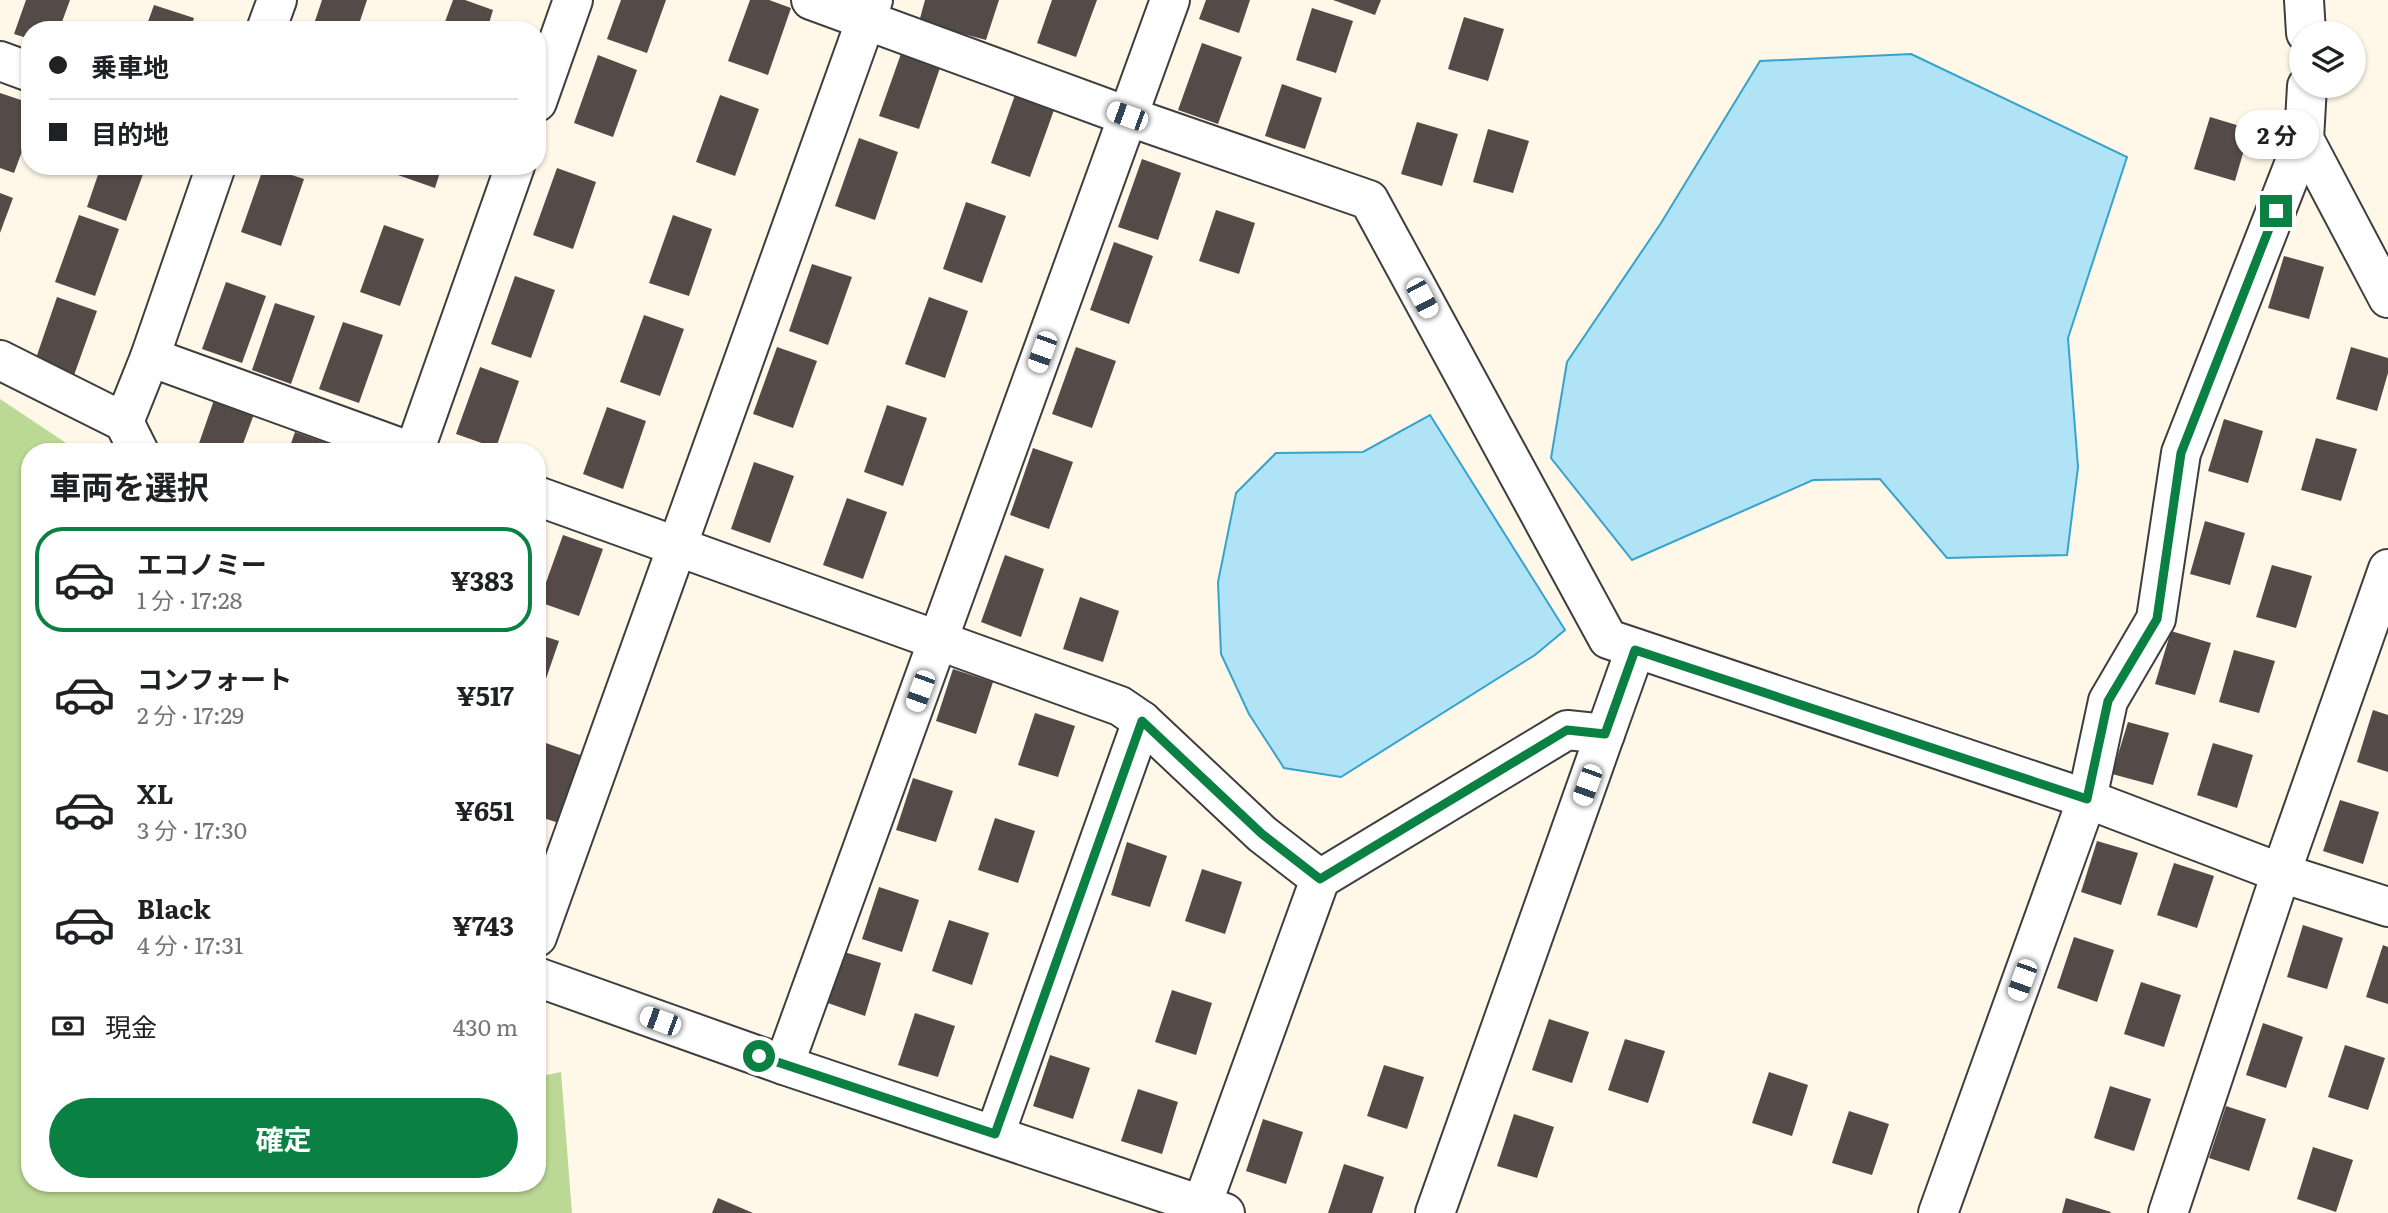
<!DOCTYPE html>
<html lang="ja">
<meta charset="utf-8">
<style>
:root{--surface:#fff;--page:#f2f2f2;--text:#202124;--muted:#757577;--line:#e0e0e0;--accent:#0b8043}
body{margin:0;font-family:Literata,"Noto Sans JP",serif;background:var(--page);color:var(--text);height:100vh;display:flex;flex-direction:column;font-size:26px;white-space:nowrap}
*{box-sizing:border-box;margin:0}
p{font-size:23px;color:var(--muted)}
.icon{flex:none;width:38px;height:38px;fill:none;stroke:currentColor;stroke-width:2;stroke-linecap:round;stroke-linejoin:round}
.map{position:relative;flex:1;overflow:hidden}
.panel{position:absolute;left:21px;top:443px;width:525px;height:749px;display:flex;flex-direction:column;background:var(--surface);border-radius:28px;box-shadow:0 2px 5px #0004}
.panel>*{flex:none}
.top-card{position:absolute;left:21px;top:21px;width:525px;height:154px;border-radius:28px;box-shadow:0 2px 5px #0004;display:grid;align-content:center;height:154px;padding:0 28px;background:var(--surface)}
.buttons{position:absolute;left:2289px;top:21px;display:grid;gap:14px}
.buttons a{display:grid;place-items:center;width:77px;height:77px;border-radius:50%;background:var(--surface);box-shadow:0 2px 5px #0004;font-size:35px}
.end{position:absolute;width:32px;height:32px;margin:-16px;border:9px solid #0b8043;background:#fff;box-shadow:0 0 0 4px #fff}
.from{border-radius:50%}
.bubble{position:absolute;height:49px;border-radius:24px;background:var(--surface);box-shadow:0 2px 5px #0004;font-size:23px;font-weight:700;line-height:49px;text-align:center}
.car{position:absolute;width:21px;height:42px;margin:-21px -10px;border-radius:9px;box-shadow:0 0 5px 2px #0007;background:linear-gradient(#fff 24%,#345 0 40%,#fff 0 76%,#345 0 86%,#fff 0)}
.top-card b{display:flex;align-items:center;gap:24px;height:66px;font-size:26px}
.top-card b+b{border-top:2px solid var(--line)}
.top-card i{width:18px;height:18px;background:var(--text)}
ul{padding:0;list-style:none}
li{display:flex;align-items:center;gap:21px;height:105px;margin:0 14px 10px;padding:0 14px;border:4px solid transparent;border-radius:28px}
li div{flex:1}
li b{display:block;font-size:26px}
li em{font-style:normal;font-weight:700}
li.current{border-color:var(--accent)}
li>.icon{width:63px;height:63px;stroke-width:1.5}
h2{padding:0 28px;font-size:32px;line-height:84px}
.pay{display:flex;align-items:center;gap:18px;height:77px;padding:0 28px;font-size:26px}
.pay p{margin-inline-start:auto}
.action{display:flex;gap:14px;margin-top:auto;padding:14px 28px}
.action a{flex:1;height:80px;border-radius:42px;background:var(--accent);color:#fff;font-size:28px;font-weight:700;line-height:80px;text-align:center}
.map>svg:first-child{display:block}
.forest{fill:#bbd894}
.water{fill:#afe3f5;stroke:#37a2cc;stroke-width:2}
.building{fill:#544b48}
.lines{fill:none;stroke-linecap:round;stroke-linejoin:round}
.minor-casing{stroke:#3e3e3e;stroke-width:42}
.minor{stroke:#fff;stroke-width:38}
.route{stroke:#0b8043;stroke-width:9}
</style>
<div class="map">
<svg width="2388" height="1213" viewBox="0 0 2388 1213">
<rect width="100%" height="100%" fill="#fff8e9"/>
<polygon class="forest" points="0,399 78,451 30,452 30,1183 537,1183 537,1077 561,1072 572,1213 0,1213"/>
<g class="water">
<polygon points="1911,54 2127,157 2068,338 2078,467 2067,555 1947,558 1880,479 1813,480 1632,560 1551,458 1567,362 1661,223 1760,61"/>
<polygon points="1430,415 1565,630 1535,655 1341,777 1284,768 1249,714 1221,654 1218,582 1236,493 1276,453 1363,452"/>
</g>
<g class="building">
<polygon points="26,0 70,0 59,30 30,30 30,39 14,34"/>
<polygon points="322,0 367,0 357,30 339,30 315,21"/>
<polygon points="453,0 465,0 493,10 487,30 442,30"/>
<polygon points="621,0 666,0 647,53 607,39"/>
<polygon points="750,0 769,0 791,8 768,75 728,61"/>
<polygon points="925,0 999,0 986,40 919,22"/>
<polygon points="1052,0 1097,0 1076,57 1037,43"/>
<polygon points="1206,0 1250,0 1239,33 1199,19"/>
<polygon points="1333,0 1381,0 1375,15"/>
<polygon points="154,5 194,18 190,30 145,30"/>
<polygon points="1312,8 1353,21 1336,73 1296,60"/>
<polygon points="1464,17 1504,29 1488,81 1448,69"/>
<polygon points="1202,43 1242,57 1218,124 1178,110"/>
<polygon points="903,48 942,62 919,129 879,116"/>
<polygon points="598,55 637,70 613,137 574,123"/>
<polygon points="1282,84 1322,98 1305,149 1265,136"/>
<polygon points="0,93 30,103 30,130 14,173 0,168"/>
<polygon points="720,95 759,109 735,176 696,162"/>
<polygon points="1015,95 1054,110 1030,177 991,163"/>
<polygon points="2210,117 2250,129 2235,181 2194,169"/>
<polygon points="1417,122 1458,134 1442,186 1401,174"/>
<polygon points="1488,129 1529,141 1513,193 1473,182"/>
<polygon points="859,138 898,152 875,220 835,206"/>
<polygon points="1142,159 1181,173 1158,240 1118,227"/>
<polygon points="101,166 146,166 126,221 87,207"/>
<polygon points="264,166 304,179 281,246 241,232"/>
<polygon points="398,166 442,166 435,188 395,174"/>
<polygon points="557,168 596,182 573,249 533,235"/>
<polygon points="0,193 13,198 0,233"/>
<polygon points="966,202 1006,216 982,283 943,269"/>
<polygon points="1216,210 1255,223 1239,274 1199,261"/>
<polygon points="79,215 119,229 95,296 55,282"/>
<polygon points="673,215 712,229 689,296 649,283"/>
<polygon points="384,225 424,239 400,306 360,292"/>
<polygon points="1114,242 1153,256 1129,324 1090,310"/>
<polygon points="2284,256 2324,267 2309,319 2268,308"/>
<polygon points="812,264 852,277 828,345 789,331"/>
<polygon points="515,276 555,290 531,358 491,344"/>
<polygon points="226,282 266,296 242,363 202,349"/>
<polygon points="57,297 97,311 73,378 34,364"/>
<polygon points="929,297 968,311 945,378 905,364"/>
<polygon points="275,303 315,316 291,384 252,370"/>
<polygon points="644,315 684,329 660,396 620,382"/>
<polygon points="343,322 383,335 359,403 319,389"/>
<polygon points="777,347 817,361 793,428 753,414"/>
<polygon points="1076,347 1116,361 1092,428 1052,414"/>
<polygon points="2351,347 2388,358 2388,373 2377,411 2336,399"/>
<polygon points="480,367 519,381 496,448 456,434"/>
<polygon points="214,400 254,414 240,452 196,452"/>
<polygon points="887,405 927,418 903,486 864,472"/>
<polygon points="607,407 646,421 623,489 583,474"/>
<polygon points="2224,419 2263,431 2248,483 2208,471"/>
<polygon points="295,432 335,446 333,452 288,452"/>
<polygon points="2316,438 2357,449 2341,501 2301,490"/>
<polygon points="1033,448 1073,462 1049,529 1010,515"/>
<polygon points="754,462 794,476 770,543 731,529"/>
<polygon points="847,498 887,512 863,579 823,565"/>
<polygon points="2205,521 2245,533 2230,585 2190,574"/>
<polygon points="563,535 603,549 579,616 539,602"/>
<polygon points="1005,555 1044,569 1021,637 981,622"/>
<polygon points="2272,565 2312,576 2296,628 2256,617"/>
<polygon points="1080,597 1119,611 1103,662 1063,649"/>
<polygon points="2171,631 2211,643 2195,695 2155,684"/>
<polygon points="537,634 559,641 538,702 537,702"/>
<polygon points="2234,650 2275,661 2259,713 2219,702"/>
<polygon points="953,669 993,682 976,734 936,721"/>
<polygon points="2373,710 2388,715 2388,772 2357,762"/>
<polygon points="1035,713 1075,726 1058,777 1018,765"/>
<polygon points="2128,722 2169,733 2153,785 2112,774"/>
<polygon points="543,742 583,756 559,823 537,816 537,758"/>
<polygon points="2213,743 2253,755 2237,808 2197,795"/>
<polygon points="913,778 953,791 936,842 896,830"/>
<polygon points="2340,800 2379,812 2363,864 2323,851"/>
<polygon points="995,818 1035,831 1018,883 978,870"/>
<polygon points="2097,841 2138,853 2121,905 2081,892"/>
<polygon points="1127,842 1167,856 1150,907 1111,895"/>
<polygon points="2174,863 2214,876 2197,928 2157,915"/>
<polygon points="1202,869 1242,882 1225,934 1185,921"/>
<polygon points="879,887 919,900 902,952 862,939"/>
<polygon points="949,920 989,933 972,985 932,971"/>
<polygon points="2303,925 2343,938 2327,989 2287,977"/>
<polygon points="2074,937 2114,950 2097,1002 2057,988"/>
<polygon points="2383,945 2388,947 2388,1004 2366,997"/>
<polygon points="841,951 881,963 865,1016 825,1002"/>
<polygon points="2141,982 2181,995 2164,1047 2124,1034"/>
<polygon points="1172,990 1212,1003 1196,1055 1155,1042"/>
<polygon points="915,1013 955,1026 938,1077 898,1065"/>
<polygon points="1549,1019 1589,1032 1572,1083 1532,1070"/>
<polygon points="2263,1023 2303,1037 2286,1088 2246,1075"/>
<polygon points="1625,1039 1665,1051 1648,1103 1608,1090"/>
<polygon points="2345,1045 2385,1058 2368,1110 2328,1097"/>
<polygon points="1050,1055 1090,1068 1073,1119 1033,1106"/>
<polygon points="1384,1065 1424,1077 1407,1129 1367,1116"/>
<polygon points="1769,1072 1808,1085 1792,1136 1752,1123"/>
<polygon points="2110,1086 2151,1099 2134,1151 2094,1138"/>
<polygon points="1138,1089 1178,1102 1162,1154 1121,1141"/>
<polygon points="2226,1106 2266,1119 2249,1171 2209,1158"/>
<polygon points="1849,1111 1889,1124 1872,1175 1832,1163"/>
<polygon points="1514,1114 1554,1127 1537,1178 1497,1166"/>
<polygon points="1263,1119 1303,1132 1286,1184 1246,1171"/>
<polygon points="2313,1147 2353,1160 2336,1212 2297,1199"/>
<polygon points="1344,1164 1384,1177 1372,1213 1328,1213"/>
<polygon points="718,1198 753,1213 712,1213"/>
<polygon points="2066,1198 2111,1212 2110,1213 2062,1213"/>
</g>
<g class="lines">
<g class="minor-casing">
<g id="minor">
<polyline points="811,0 1127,116 1369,200 1608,639 2087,799 2281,873 2388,907"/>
<polyline points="2304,0 2306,33"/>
<polyline points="266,30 277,0"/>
<polyline points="0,61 30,72"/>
<polyline points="537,102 573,0"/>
<polyline points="2304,139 2388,298"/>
<polyline points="150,357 412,452"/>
<polyline points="0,360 124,422 139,452"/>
<polyline points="124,422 150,357 216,166"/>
<polyline points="414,452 515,166"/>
<polyline points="537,496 1120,706 1142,721 1262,834 1320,879 1202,1205"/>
<polyline points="1320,879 1567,730 1605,734 1635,650"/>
<polyline points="537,937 873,0"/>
<polyline points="537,977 784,1065 1225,1213"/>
<polyline points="784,1065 1170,0"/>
<polyline points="995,1134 1142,721"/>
<polyline points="1435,1213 1605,734"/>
<polyline points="1938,1213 2087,799 2108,701 2156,619 2181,453 2304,139 2307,86"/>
<polyline points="2168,1213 2281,873 2388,569"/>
</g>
</g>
<use href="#minor" class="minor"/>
</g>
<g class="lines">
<polyline class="route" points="759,1056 995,1134 1142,721 1262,834 1320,879 1567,730 1605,734 1635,650 2087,799 2108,701 2157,619 2181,453 2276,211"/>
</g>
</svg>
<div class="buttons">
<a><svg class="icon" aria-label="layers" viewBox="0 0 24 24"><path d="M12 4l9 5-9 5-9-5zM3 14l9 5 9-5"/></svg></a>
</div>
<i class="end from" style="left:759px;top:1056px"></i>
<i class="end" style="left:2276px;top:211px"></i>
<div class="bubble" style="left:2235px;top:110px;width:84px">2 分</div>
<i class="car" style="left:1127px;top:116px;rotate:290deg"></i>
<i class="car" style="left:1422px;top:298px;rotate:152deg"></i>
<i class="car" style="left:1042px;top:352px;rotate:200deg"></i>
<i class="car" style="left:920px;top:691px;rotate:200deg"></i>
<i class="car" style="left:1587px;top:785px;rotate:200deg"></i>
<i class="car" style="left:2022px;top:980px;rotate:200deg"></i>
<i class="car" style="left:660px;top:1021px;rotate:290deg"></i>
<div class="top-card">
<b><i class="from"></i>乗車地</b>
<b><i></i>目的地</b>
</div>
<section class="panel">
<h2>車両を選択</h2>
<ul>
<li class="current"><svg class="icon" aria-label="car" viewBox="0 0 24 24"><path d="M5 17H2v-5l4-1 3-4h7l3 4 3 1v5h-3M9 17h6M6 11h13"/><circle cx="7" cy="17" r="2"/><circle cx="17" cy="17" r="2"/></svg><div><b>エコノミー</b><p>1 分 · 17:28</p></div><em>¥383</em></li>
<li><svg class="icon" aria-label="car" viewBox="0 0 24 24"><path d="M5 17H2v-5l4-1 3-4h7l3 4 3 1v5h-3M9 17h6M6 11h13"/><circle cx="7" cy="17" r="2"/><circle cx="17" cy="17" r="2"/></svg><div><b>コンフォート</b><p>2 分 · 17:29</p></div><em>¥517</em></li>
<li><svg class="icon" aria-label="car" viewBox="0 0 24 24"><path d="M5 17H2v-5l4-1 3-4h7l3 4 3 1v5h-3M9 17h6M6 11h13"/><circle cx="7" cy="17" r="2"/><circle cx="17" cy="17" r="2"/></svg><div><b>XL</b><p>3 分 · 17:30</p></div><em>¥651</em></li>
<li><svg class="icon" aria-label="car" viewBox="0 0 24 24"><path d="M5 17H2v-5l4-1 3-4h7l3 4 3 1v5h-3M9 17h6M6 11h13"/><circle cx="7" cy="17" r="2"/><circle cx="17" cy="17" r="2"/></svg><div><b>Black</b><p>4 分 · 17:31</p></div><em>¥743</em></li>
</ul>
<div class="pay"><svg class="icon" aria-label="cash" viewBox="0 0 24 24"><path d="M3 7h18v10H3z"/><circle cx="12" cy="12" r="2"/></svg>現金<p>430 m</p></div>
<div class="action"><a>確定</a></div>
</section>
</div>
